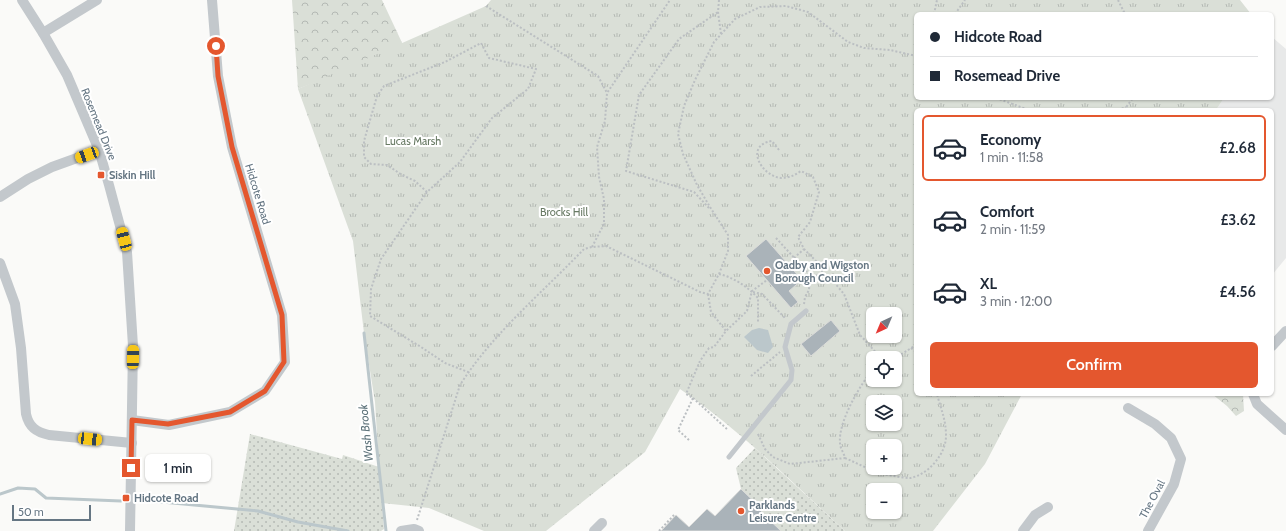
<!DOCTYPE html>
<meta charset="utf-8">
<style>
:root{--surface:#fff;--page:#f2f2f3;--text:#1f2937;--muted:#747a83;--line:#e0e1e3;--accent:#e4572e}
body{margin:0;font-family:Cabin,sans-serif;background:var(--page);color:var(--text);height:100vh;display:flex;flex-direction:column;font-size:15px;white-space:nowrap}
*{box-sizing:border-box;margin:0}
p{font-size:13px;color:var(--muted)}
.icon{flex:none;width:22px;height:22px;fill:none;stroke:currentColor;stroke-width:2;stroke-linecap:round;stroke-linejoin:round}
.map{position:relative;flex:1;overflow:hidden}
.panel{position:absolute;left:914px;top:108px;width:360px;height:288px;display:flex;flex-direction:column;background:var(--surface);border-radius:6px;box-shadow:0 1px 3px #0004}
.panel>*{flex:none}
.top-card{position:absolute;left:914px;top:12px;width:360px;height:88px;border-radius:6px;box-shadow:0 1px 3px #0004;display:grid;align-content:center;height:88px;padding:0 16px;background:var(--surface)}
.needle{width:26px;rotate:224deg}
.tools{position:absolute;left:866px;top:307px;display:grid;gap:8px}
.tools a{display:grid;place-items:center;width:36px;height:36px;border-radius:6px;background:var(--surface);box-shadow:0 1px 3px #0004;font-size:20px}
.scale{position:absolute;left:12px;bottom:10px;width:79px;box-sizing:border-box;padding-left:4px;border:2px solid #657683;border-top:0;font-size:11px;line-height:14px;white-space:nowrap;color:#657683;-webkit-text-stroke:3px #fff;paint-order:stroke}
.end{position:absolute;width:18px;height:18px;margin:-9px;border:5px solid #e4572e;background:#fff;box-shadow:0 0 0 2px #fff}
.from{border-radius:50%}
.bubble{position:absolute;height:28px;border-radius:6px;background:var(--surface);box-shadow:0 1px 3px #0004;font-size:13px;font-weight:600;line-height:28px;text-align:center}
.car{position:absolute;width:12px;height:24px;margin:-12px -6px;border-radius:5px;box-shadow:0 0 3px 1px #0007;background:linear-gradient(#f5c518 24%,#345 0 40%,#f5c518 0 76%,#345 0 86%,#f5c518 0)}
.top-card b{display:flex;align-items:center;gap:14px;height:38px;font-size:15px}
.top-card b+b{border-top:1px solid var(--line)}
.top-card i{width:10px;height:10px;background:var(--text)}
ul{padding:7px 0 0;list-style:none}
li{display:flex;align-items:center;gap:12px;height:66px;margin:0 8px 6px;padding:0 8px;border:2px solid transparent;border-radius:6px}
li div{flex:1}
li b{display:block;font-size:15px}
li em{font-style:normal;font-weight:600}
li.active{border-color:var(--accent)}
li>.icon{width:36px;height:36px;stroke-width:1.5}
.button{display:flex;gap:8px;margin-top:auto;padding:8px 16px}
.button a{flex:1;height:46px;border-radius:6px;background:var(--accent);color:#fff;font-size:16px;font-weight:600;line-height:46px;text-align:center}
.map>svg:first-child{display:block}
.built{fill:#e8e9e9}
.grass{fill:url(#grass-dots)}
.forest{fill:url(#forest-crowns)}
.park{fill:url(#park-tufts);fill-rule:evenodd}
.water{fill:#bbc7cb}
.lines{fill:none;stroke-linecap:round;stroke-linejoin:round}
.stream{stroke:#bbc7cb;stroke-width:3}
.building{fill:#aab3b9;stroke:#dcdcda}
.path{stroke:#bbbfc2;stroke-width:2;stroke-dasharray:2 2;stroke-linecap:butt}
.service{stroke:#c3c8cc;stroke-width:5}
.minor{stroke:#c3c8cc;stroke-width:10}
.route{stroke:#e4572e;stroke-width:5}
.poi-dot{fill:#e4572e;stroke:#fff;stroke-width:1.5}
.labels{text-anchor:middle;stroke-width:4;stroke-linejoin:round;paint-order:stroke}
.street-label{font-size:11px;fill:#657683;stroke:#fff}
.park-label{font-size:11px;fill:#687a64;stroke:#fff}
.poi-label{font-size:11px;font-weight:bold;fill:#657683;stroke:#fff;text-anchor:start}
.water-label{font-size:12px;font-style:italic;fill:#60757c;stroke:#fff}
</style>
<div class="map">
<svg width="1286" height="531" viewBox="0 0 1286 531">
<defs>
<pattern id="grass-dots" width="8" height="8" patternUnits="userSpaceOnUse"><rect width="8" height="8" fill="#dadfd7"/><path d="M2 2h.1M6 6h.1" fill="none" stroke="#b4b9b4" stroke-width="1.8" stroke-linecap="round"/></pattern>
<pattern id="forest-crowns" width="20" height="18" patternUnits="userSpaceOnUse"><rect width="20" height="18" fill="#dadfd7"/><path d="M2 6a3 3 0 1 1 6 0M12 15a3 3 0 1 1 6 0" fill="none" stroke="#b4b9b4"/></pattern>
<pattern id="park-tufts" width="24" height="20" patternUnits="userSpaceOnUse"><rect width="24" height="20" fill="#dadfd7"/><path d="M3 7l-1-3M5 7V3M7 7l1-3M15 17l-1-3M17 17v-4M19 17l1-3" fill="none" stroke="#b4b9b4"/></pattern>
</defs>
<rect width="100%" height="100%" fill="#fafaf8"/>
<polygon class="built" points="1272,37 1286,49 1286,258 1272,275 1272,110 1216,110 1224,98 1272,98"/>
<g class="grass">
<polygon points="250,434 342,459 343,455 379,467 384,529 381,531 234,531"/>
<polygon points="755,448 845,531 781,531 761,512 763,510 741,489 736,468"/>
</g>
<g class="forest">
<polygon points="292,0 382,0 404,47 298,89"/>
<polygon points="1212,394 1243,394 1244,411 1236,416 1227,406"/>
</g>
<path class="park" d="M491,0h749l11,14h-335v84h308l-8,12h-300v284h106l-37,70 -52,67h-88c-53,-49 -105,-101 -165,-142l-35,63 -99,79h-62l-55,-23 -47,-5 -3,-36 -4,-65 -11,-69 -11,-92 -55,-152 188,-83zM873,314h22v22h-22zM873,358h22v22h-22zM873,402h22v22h-22zM873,446h22v22h-22zM873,490h22v22h-22z"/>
<polygon class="water" points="759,328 768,330 773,347 768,353 757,350 744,337 752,330"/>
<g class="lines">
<g class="stream">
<polyline points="364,333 386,531"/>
<polyline points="0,494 18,488 35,489 46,498 121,501"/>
<polyline points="139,501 162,502 258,511 298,522 348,531"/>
</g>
</g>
<g class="building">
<polygon points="766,239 802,280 789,291 798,302 791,308 746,256"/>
<polygon points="831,320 840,331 811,356 801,344"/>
<polygon points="741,489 763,510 761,512 781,531 661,531 676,515 689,527 707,509 715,516"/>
</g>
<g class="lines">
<g class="path">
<polyline points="719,0 718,12 721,34"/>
<polyline points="1118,0 1125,14"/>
<polyline points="486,6 598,76 607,93"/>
<polyline points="934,14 937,0"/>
<polyline points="955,14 965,0"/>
<polyline points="996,98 1029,110"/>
<polyline points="1118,110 1126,107"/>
<polyline points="1124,110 1133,98"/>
<path d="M779,150l-7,-9c-28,4 -11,35 9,37 8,0 14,-3 20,-7l12,6 6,15 -9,30 -12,15 6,12 15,15 5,12"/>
<polyline points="427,192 415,181 402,175 387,165 371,164 364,157 364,141 377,96 384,86 445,62 481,43 489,58 536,69 528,89 492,118 460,162 427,192 381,259 371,289 370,316 421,347 445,363 468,372"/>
<polyline points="709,208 694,192 626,171 639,95 679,39 718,12"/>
<polyline points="776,238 810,275"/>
<polyline points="592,247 604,224 604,199 599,177 597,147 605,121 607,93 670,0"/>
<polyline points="794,258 804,249"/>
<path d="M719,274c14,3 29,13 39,24v24"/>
<polyline points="753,292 762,294 786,319"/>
<polyline points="708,294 711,312 726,331"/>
<polyline points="804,304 805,297 809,290 810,275 824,276 833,281 844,294 860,335 881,358"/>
<polyline points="911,348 916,352"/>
<polyline points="890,358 897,357 916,345"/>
<polyline points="751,376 780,352"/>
<polyline points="693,398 728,430"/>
<path d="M758,434l7,15 8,8 17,7 55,-6c-1,-5 -5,-10 -5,-15 -2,-21 20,-58 33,-74"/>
<polyline points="689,440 678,430 693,398 686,394 700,361 709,348 714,347 726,331 747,311 752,291 767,280"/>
<path d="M845,458c16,7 32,16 49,18 5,1 11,2 16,2 18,-3 36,-24 36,-42 0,-17 -5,-26 -9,-42"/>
<path d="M417,520l43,-135c33,-52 82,-92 124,-136l8,-2 14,-1 94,46 8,2 11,-20 9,-23v-16l-18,-28 -13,-22 -14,-31 -5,-20 6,-28 11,-26 19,-38 21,-23 25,-12 26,-1 22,6 40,30 16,6 26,2 26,6"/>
<polyline points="659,531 674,515"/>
</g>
<polyline class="service" points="729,457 791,380 792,370 785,347 791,324 806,311"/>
<g class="minor">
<polyline points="22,0 43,33 67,75 99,150 109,185 127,252 133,346 130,531"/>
<polyline points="43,33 97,0"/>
<polyline points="0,197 28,179 52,167 99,150"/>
<path d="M0,263l15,41 6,44 5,66c3,13 10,18 23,21l83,8"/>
<polyline points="1272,346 1286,331"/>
<polyline points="1253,394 1257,404 1286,430"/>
<polyline points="1128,408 1155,424 1171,438 1181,459 1174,484 1148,531"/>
<polyline points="132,420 169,425 230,412 265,391 285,362 282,315 232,147 218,76 212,0"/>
<polyline points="401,531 414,529 419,531"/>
<polyline points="594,531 602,523"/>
<polyline points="1023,531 1035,515 1048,507"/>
</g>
</g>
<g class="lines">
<polyline class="route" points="131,468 132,420 168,424 230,412 265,391 284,362 282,315 232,147 218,76 216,46"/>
</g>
<g class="poi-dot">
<rect x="97" y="171" width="8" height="8" rx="2"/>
<circle cx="767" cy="271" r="4"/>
<rect x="122" y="494" width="8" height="8" rx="2"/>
<circle cx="741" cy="511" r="4"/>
</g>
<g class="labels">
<g class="street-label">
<text transform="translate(99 124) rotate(68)" y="4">Rosemead Drive</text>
<text transform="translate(258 194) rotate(73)" y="4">Hidcote Road</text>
<text transform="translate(1152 499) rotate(-62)" y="4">The Oval</text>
</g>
<g class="park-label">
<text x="413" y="145">Lucas Marsh</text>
<text x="564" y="216">Brocks Hill</text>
</g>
<g class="poi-label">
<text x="109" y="179">Siskin Hill</text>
<text x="775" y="269">Oadby and Wigston<tspan x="775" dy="13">Borough Council</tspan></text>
<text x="134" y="502">Hidcote Road</text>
<text x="749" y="509">Parklands<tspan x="749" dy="13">Leisure Centre</tspan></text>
</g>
<g class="water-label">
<text transform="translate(366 433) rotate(-96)" y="4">Wash Brook</text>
</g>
</g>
</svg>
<div class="tools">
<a><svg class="needle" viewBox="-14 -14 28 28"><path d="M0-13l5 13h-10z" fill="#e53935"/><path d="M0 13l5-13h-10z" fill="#747a83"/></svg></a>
<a><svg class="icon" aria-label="locate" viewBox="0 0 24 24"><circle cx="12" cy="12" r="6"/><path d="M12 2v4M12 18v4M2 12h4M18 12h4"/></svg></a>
<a><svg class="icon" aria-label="layers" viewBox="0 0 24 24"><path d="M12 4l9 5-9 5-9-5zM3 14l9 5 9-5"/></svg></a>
<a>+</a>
<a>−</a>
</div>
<div class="scale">50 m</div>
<i class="end from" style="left:216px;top:46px"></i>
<i class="end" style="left:131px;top:468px"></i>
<div class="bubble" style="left:145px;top:454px;width:66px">1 min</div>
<i class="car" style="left:87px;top:155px;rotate:250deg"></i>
<i class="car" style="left:124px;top:239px;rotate:345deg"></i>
<i class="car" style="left:133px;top:357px;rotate:1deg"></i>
<i class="car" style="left:90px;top:439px;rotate:96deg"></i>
<div class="top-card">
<b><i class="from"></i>Hidcote Road</b>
<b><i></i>Rosemead Drive</b>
</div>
<section class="panel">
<ul>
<li class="active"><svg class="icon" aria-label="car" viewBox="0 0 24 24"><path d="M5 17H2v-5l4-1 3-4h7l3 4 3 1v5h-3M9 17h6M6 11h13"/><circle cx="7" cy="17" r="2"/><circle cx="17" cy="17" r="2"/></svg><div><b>Economy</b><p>1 min · 11:58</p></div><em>£2.68</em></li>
<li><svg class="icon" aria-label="car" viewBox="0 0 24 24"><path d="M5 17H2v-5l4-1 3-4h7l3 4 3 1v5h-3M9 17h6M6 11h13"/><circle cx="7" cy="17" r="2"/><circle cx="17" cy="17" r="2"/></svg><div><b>Comfort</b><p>2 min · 11:59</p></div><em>£3.62</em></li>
<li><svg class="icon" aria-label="car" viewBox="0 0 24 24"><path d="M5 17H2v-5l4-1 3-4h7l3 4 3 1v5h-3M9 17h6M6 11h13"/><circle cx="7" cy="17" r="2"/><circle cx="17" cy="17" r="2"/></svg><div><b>XL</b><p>3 min · 12:00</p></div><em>£4.56</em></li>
</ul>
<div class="button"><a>Confirm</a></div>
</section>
</div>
